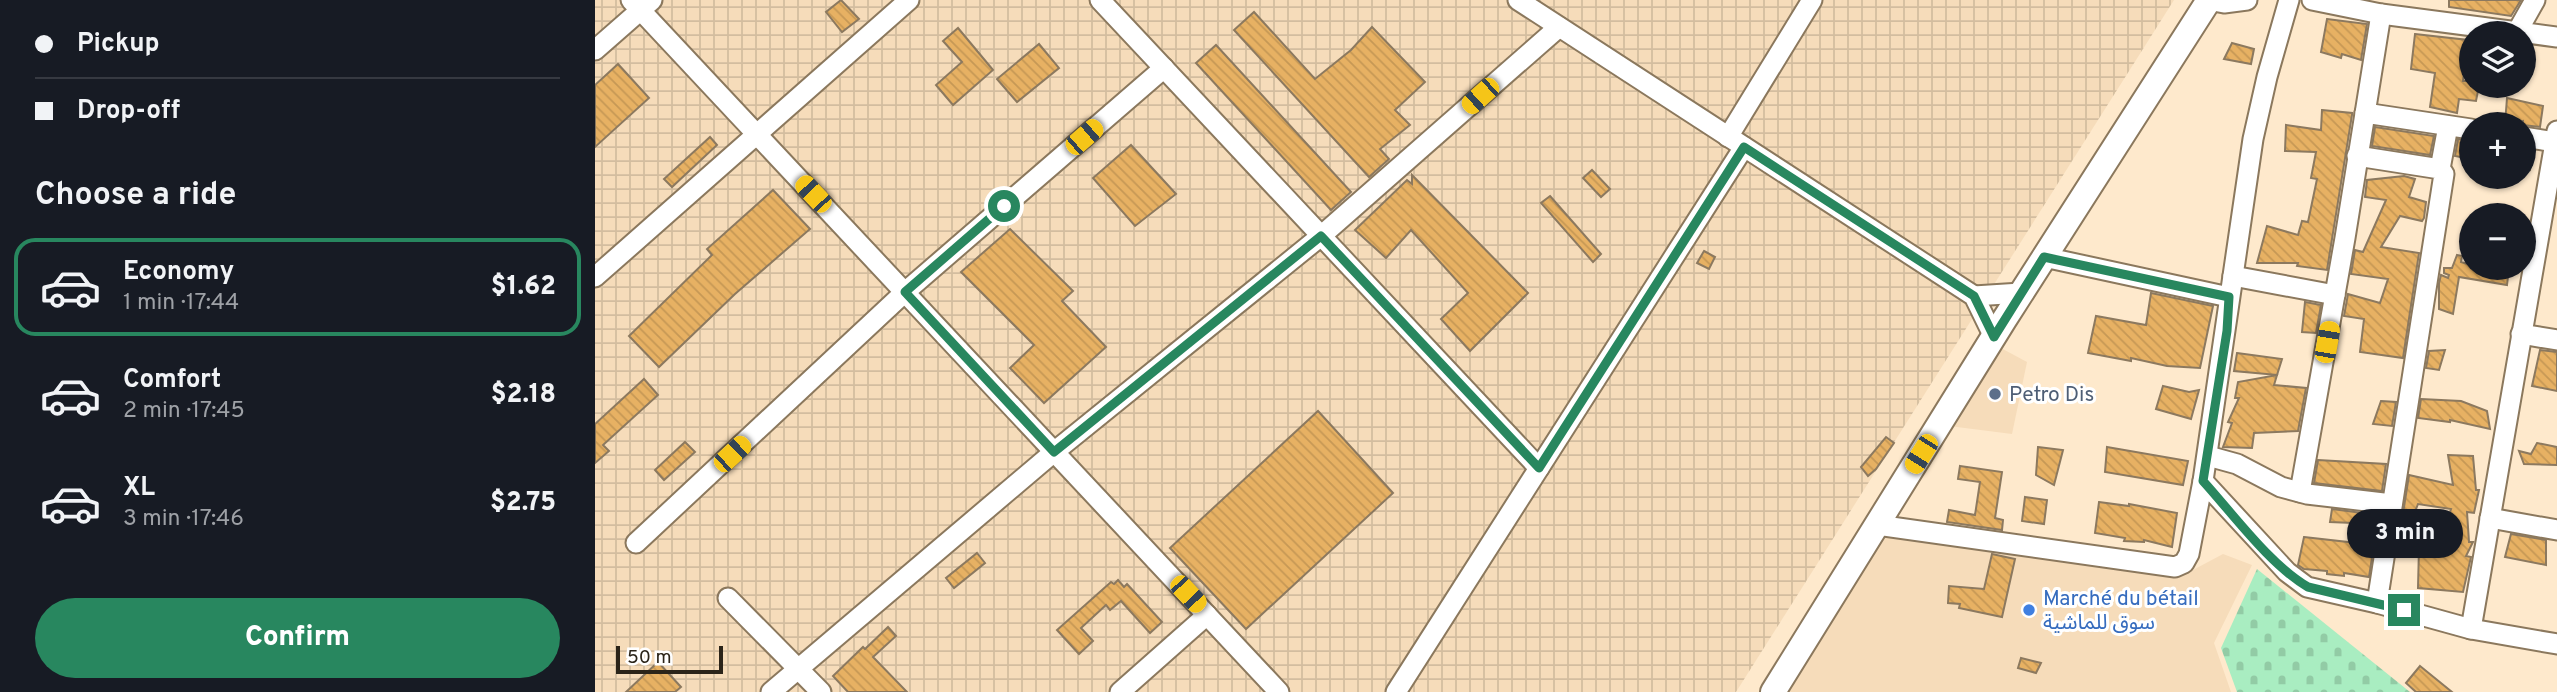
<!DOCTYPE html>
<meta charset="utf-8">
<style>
:root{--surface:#171b24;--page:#20242c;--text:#f1f3f6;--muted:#9ea1a6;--line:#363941;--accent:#28875f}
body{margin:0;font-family:Overpass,"Noto Sans Arabic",sans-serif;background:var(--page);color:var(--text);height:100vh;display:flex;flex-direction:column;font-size:26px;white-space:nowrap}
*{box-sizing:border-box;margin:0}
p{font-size:23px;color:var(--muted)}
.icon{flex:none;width:38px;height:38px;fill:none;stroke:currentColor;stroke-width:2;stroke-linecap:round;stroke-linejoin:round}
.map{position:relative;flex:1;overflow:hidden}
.sheet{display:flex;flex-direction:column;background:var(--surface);width:595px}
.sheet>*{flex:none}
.guide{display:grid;align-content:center;height:154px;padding:0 35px;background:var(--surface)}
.fabs{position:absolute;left:1864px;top:21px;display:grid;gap:14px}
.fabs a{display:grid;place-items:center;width:77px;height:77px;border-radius:50%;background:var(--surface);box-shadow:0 2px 5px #0004;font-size:35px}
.scale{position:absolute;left:21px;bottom:18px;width:107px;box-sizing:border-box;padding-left:7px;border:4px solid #2b2419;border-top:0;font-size:19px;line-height:24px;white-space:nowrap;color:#2b2419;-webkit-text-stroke:5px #fff;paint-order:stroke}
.end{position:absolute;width:32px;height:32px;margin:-16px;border:9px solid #28875f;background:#fff;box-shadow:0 0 0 4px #fff}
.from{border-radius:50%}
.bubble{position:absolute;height:49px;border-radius:24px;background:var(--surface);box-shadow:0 2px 5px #0004;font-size:23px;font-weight:800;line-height:49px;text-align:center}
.car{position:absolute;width:21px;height:42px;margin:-21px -10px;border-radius:9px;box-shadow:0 0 5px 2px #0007;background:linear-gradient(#f5c518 24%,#345 0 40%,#f5c518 0 76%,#345 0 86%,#f5c518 0)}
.guide b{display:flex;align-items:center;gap:24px;height:66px;font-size:26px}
.guide b+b{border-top:2px solid var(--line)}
.guide i{width:18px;height:18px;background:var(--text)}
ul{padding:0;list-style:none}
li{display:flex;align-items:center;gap:21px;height:98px;margin:0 14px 10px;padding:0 21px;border:4px solid transparent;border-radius:21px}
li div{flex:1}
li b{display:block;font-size:26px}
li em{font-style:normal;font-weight:800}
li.active{border-color:var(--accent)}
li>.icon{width:63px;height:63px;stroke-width:1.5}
h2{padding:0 35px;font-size:32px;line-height:84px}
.button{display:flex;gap:14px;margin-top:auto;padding:14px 35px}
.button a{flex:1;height:80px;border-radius:42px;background:var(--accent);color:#fff;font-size:28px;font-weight:800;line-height:80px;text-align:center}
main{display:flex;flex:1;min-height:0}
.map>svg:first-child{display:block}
.built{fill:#f6dcba}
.industrial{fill:url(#industrial-grid)}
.cemetery{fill:url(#cemetery-stones)}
.building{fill:url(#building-back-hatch);stroke:#8c795f;stroke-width:2}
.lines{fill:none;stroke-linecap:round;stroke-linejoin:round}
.minor-casing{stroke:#8b785d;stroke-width:23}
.major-casing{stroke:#8b785d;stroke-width:28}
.minor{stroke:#fff;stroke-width:19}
.major{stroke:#fff;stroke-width:24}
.route{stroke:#28875f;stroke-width:9}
.service-dot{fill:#5c6f8a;stroke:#fff;stroke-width:2.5}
.shop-dot{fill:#3f7fe0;stroke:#fff;stroke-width:2.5}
.labels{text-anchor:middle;stroke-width:6;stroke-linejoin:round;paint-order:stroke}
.service-label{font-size:21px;fill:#4e5e75;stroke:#fff;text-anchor:start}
.shop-label{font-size:21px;fill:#366cbe;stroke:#fff;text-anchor:start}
</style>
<main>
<section class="sheet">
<div class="guide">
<b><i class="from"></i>Pickup</b>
<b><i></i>Drop-off</b>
</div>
<h2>Choose a ride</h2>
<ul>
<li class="active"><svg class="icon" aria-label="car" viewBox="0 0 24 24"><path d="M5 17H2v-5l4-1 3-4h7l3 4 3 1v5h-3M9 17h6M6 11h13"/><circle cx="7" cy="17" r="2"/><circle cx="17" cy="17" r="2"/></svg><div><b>Economy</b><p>1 min · 17:44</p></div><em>$1.62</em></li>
<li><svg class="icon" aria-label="car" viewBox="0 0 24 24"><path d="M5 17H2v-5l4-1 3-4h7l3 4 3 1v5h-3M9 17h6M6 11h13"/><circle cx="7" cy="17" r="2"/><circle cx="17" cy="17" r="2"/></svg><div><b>Comfort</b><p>2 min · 17:45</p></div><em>$2.18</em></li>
<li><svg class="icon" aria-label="car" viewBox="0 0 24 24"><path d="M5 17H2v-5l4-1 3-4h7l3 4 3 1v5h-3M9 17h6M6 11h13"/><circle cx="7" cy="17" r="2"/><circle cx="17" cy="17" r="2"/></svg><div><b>XL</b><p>3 min · 17:46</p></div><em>$2.75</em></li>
</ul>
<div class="button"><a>Confirm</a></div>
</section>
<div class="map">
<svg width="1962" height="692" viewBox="0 0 1962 692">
<defs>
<pattern id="industrial-grid" width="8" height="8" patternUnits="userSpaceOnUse" patternTransform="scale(1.75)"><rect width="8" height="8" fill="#f6dcba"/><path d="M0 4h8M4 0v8" fill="none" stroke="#d3bd9f"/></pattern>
<pattern id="cemetery-stones" width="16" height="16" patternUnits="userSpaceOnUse" patternTransform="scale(1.75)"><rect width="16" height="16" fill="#a9edc1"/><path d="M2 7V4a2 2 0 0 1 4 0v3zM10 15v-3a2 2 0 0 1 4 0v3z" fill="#92cba5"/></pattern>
<pattern id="building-back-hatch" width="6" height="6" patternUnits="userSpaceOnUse" patternTransform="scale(1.75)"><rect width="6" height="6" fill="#e7b163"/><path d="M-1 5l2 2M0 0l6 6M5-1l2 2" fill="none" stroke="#c69855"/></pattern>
</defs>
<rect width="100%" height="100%" fill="#fee9cc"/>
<g class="built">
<polygon points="1404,347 1432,362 1417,434 1354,426"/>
<polygon points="1282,536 1583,578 1628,554 1657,565 1619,643 1636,692 1181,692"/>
</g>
<polygon class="industrial" points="0,0 1579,0 1141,692 0,692"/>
<polygon class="cemetery" points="1662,569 1815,692 1642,692 1626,648"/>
<g class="building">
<polygon points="246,0 264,19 247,32 231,12"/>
<polygon points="1854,0 1926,0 1916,16 1854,7"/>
<polygon points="659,12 720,79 756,50 777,27 830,82 800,110 815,125 785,149 794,159 774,177 639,30"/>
<polygon points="1732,19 1772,24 1766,60 1747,54 1746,58 1726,52"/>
<polygon points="363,28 398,70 358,105 341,85 367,62 348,41"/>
<polygon points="1820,34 1873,40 1868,81 1876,81 1876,86 1884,86 1881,101 1864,99 1862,113 1835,107 1840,73 1816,69"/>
<polygon points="1637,43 1659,49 1656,64 1629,59"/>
<polygon points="444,44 464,68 422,102 402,79"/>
<polygon points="621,45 756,192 736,210 601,63"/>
<polygon points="23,64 54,98 0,147 0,85"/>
<polygon points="1912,98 1948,106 1945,127 1928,125 1928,121 1910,124"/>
<polygon points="1727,110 1757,113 1757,115 1732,270 1702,266 1703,263 1662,263 1672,226 1703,235 1707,221 1713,222 1722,179 1716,178 1721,152 1690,151 1691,125 1726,130"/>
<polygon points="1780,127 1839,136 1835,155 1777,146"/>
<polygon points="115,137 122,145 77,187 69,179"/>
<polygon points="1863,139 1876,141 1876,159 1860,156"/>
<polygon points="536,145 581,194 540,226 498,178"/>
<polygon points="1928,149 1938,151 1935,170 1928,169"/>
<polygon points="997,170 1015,189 1006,197 988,178"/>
<polygon points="817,175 933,293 875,351 846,319 873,293 816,230 791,258 760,230 812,180 817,184"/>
<polygon points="1809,176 1820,179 1814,197 1831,202 1829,218 1827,221 1805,216 1786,247 1824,253 1808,358 1765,352 1769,319 1749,316 1753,294 1785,303 1793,279 1756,274 1760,250 1768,252 1791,200 1770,197 1772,180"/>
<polygon points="178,190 215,229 140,294 64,367 34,336 117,255 112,249"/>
<polygon points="955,196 1006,254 998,262 946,203"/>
<polygon points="415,229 478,291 467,301 511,347 449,403 415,368 439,345 366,272"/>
<polygon points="1109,251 1120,257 1114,269 1102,263"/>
<polygon points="1862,255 1867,256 1866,262 1876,265 1876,268 1914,268 1912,285 1864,277 1858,314 1844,309 1844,283 1846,275 1853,278 1854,275 1849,273 1849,268 1857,268"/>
<polygon points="1556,293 1618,306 1605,368 1572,366 1536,358 1536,361 1493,353 1501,316 1551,325"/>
<polygon points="1710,302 1726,305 1721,333 1707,332"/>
<polygon points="1850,350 1844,370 1831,368 1834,351"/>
<polygon points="1945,350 1962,352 1962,391 1937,386"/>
<polygon points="1642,353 1687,359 1682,375 1639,371"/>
<polygon points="1682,375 1679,385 1711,388 1703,431 1659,433 1657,448 1628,447 1637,423 1633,422 1644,398 1640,398 1643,382"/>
<polygon points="49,379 63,395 8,445 14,451 0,463 0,424"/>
<polygon points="1568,386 1594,392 1604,390 1596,419 1561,409"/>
<polygon points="1826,399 1866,401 1892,411 1895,429 1855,420 1855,422 1823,418"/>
<polygon points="1786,401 1801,402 1797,426 1778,424"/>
<polygon points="723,411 798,493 651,629 575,548"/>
<polygon points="1291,437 1299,443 1281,469 1273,476 1266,467"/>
<polygon points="90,442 100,452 69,480 60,470"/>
<polygon points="1942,443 1962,447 1962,465 1929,464 1924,451 1936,454"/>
<polygon points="1443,447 1468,450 1459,485 1441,475"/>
<polygon points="1512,447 1593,461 1588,485 1510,472"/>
<polygon points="1853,455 1878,456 1881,490 1884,490 1879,513 1872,512 1874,542 1878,542 1871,556 1876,557 1868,592 1823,588 1824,547 1836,551 1846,538 1856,509 1823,504 1814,527 1819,527 1817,546 1803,546 1814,475 1858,485"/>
<polygon points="1723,460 1791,464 1787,491 1719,483"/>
<polygon points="1365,466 1407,472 1400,518 1408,520 1407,530 1352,522 1354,510 1380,515 1385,482 1363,479"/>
<polygon points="1430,497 1452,500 1449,524 1427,521"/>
<polygon points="1504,502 1534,506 1534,504 1582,513 1577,547 1549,540 1549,542 1529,541 1530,538 1500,533"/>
<polygon points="1737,509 1783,515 1782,524 1735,522"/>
<polygon points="1916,534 1951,540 1951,565 1910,557"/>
<polygon points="1709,537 1779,545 1774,577 1749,573 1749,576 1732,574 1732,571 1709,569 1703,565"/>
<polygon points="382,553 390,563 359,588 351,578"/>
<polygon points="1397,554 1420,559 1407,617 1364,608 1365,604 1353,603 1354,586 1389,589"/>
<polygon points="523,580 529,587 532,584 567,622 555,633 526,601 515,610 511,605 486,628 498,641 484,654 462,630 516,582 519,584"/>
<polygon points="293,627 301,636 278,657 312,692 253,692 238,676 268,647 270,649"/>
<polygon points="1426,658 1446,663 1441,673 1423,668"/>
<polygon points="63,662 86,687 80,692 31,692"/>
<polygon points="1825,666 1857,692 1821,692 1811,683"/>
</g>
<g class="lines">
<g class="minor-casing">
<g id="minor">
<polyline points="36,0 684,692"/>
<polyline points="505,0 944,468"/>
<polyline points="923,0 1379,296 1399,337"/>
<polyline points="1613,0 1629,3 1652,0"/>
<polyline points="1717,0 1786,14 1962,37"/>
<polyline points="1922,32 1940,0"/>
<polyline points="0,50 57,0"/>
<polyline points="1770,113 1876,129"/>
<polyline points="1133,137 1217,0"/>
<polyline points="1928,137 1960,142"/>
<polyline points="1762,156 1845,169 1849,174 1782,603"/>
<polyline points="1845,169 1853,126"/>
<polyline points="1449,257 1634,297"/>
<polyline points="1638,276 1740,295"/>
<polyline points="0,277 314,0"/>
<polyline points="1379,296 1426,293"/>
<polyline points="1926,334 1962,340"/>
<polyline points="1613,456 1642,464 1686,487 1712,494 1797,504"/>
<polyline points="1608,481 1658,139 1672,77 1694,0"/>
<polyline points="1705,492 1750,238 1786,14"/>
<polyline points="1895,518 1962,530"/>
<polyline points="1282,525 1580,567 1589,563 1594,554 1608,481 1692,572 1712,587 1782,603 1876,629 1962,644"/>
<polyline points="41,543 310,292 569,68"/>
<polyline points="133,598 226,692"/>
<polyline points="1876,629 1962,131"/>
<polyline points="176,692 459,452 726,236 964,27"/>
<polyline points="525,692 612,615"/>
<polyline points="801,692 1149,147"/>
</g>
</g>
<g class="major-casing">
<polyline id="major" points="1178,692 1409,320 1614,0"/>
</g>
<use href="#minor" class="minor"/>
<use href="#major" class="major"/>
</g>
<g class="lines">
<path class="route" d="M409,206l-99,86 149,160 267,-216 218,232 205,-321 230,149 20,41 50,-80 185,40 -2,34 -24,150c30,33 67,84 105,106l96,23"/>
</g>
<circle class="service-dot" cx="1400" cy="394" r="7"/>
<circle class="shop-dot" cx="1434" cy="610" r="7"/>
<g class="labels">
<g class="service-label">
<text x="1414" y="401">Petro Dis</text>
</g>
<g class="shop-label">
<text x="1448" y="605">Marché du bétail<tspan x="1448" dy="24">سوق للماشية</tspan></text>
</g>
</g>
</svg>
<div class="fabs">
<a><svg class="icon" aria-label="layers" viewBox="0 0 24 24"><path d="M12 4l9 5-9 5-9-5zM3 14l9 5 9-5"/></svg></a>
<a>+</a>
<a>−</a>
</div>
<div class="scale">50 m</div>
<i class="end from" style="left:409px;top:206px"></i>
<i class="end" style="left:1809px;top:610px"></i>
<div class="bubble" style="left:1752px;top:509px;width:116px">3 min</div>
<i class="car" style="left:885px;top:96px;rotate:228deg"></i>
<i class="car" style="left:489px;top:137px;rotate:49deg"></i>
<i class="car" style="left:218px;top:194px;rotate:317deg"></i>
<i class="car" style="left:1732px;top:342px;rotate:10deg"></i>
<i class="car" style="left:137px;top:454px;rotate:47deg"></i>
<i class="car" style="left:1326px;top:454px;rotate:212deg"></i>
<i class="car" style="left:593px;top:594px;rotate:137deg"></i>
</div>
</main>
